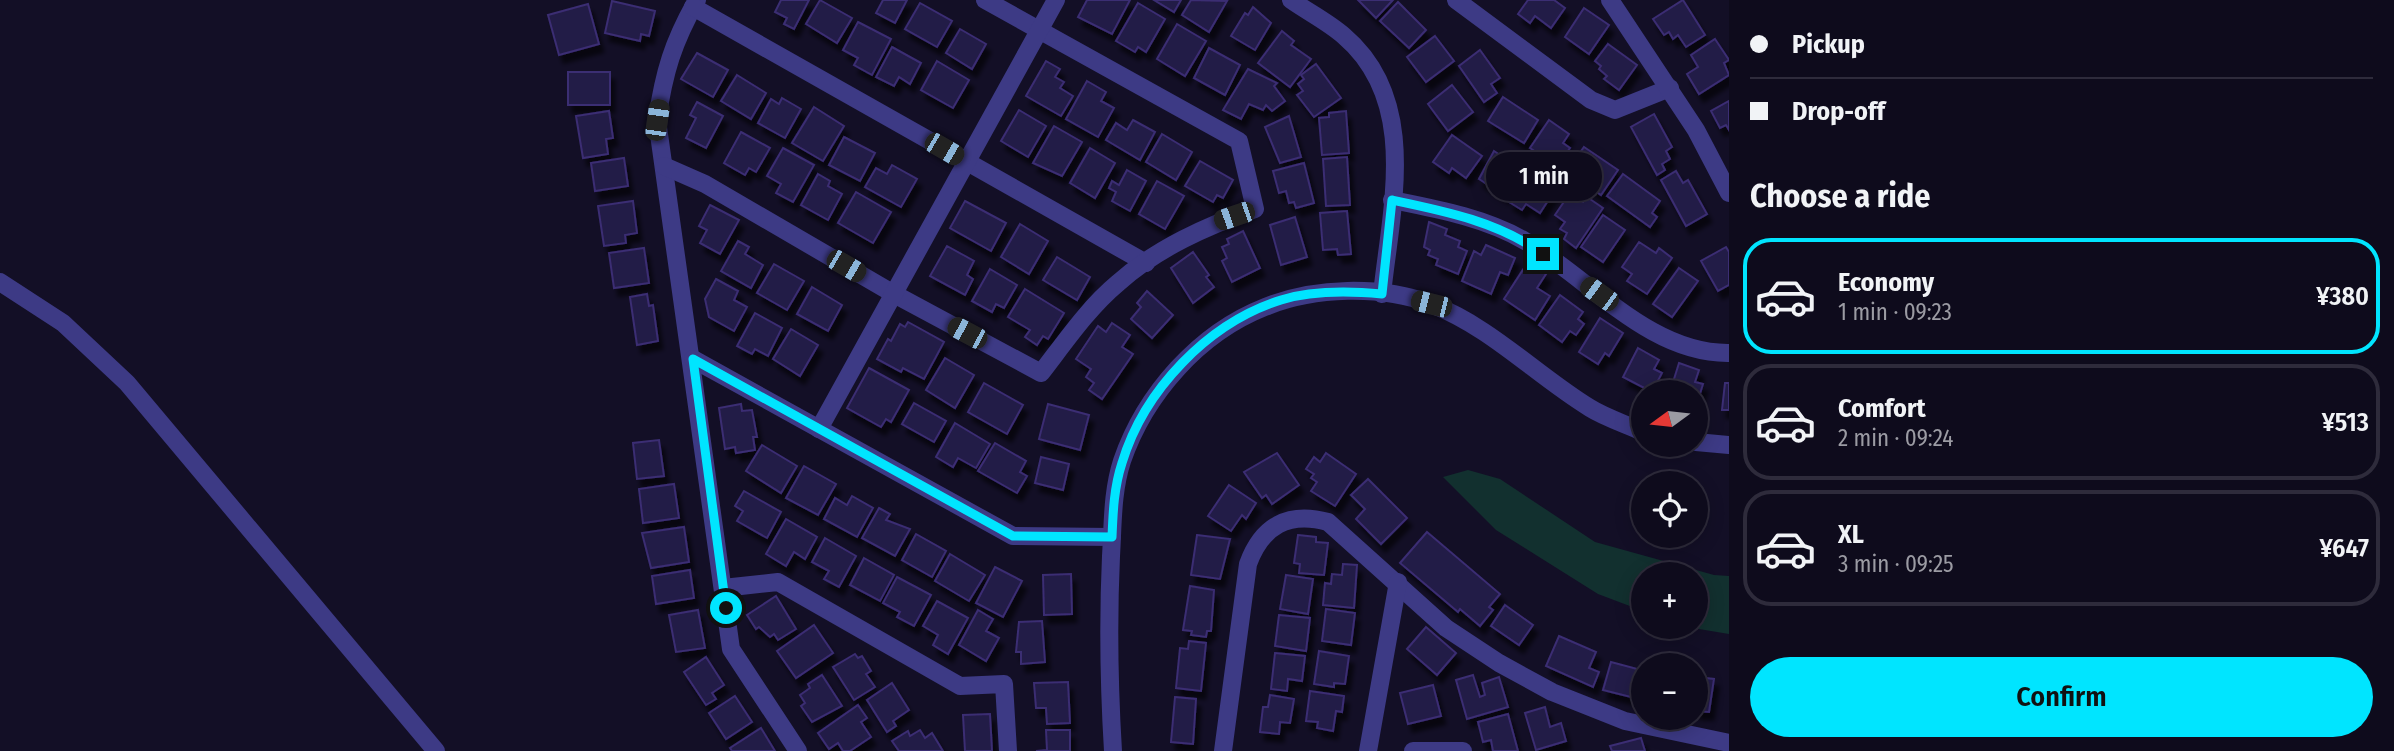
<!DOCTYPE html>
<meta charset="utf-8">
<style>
:root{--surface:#0e0b1c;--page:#171425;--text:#f1f3f6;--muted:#9b9ba3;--line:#2e2b3b;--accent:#00e5ff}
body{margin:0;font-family:"Fira Sans Condensed",sans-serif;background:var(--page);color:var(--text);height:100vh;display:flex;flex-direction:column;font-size:26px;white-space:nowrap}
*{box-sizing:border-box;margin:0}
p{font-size:23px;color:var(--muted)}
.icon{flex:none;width:38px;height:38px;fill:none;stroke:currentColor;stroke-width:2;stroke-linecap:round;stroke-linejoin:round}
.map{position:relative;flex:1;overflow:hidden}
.side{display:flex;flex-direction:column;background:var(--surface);width:665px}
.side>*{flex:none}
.top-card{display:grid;align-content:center;height:154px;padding:0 21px;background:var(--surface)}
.needle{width:46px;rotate:255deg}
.controls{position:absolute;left:1631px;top:380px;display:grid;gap:14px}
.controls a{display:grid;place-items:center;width:77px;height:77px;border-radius:50%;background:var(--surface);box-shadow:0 4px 18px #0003,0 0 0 2px var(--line);font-size:35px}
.end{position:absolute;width:32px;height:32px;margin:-16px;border:9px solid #00e5ff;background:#111;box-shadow:0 0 0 4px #111}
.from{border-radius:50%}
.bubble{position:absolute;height:49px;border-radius:24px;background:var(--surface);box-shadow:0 4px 18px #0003,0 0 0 2px var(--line);font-size:23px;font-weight:600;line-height:49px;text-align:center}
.car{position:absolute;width:21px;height:42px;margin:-21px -10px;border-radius:9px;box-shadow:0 0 5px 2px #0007;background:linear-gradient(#222 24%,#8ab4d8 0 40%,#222 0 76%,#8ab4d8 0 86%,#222 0)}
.top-card b{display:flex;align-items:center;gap:24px;height:66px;font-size:26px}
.top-card b+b{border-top:2px solid var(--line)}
.top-card i{width:18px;height:18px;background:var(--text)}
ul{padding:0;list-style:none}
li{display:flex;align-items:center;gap:21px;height:116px;margin:0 14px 10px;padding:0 7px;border:4px solid var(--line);border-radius:28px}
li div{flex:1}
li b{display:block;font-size:26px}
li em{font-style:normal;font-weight:600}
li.current{border-color:var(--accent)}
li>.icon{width:63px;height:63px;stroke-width:1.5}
h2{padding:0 21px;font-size:32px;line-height:84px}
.action{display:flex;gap:14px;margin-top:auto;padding:14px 21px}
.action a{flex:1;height:80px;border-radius:42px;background:var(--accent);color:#111;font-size:28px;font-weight:600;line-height:80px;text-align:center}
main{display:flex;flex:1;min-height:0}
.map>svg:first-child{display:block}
.green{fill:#12302f}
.building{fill:#241b47;stroke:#3b2d73;stroke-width:2;filter:url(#shadow)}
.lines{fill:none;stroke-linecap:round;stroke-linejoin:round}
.minor{stroke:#3d3a85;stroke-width:18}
.tertiary{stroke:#3d3a85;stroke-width:18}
.route{stroke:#00e5ff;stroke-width:9}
</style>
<main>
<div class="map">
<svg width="1729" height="751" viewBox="0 0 1729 751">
<defs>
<filter id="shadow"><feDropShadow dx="4.5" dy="8" stdDeviation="2" flood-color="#0009"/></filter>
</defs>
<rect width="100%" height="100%" fill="#130f26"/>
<polygon class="green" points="1468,470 1500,479 1595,542 1714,575 1729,576 1729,634 1687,627 1696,626 1696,574 1643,574 1643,611 1598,594 1496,530 1443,477"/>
<g class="building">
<polygon points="781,0 809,0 794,29 784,24 787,18 775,12"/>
<polygon points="820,0 852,18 837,43 806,24"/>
<polygon points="883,0 907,0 895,23 876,13"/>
<polygon points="1087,0 1130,0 1112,34 1078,17"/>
<polygon points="1154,0 1181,0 1174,12"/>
<polygon points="1191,0 1227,1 1209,32 1182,15"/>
<polygon points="1358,0 1393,0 1376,18"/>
<polygon points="1528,0 1554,0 1565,8 1551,28 1535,16 1530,23 1518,14"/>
<polygon points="1683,0 1705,35 1686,47 1678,35 1673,39 1669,32 1664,35 1653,19"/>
<polygon points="612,1 655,11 649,36 641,34 640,41 605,33"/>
<polygon points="1398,2 1426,30 1409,48 1380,21"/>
<polygon points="920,3 952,21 937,47 905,29"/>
<polygon points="1138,3 1165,19 1146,52 1138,47 1135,52 1116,41"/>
<polygon points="588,4 599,44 559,55 548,15"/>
<polygon points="1253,7 1271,23 1255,50 1231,36 1245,13 1248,15"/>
<polygon points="1584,8 1609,25 1589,54 1565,37"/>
<polygon points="858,22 891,39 872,75 854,65 858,58 843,50"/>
<polygon points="1177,24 1206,41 1185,76 1157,59"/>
<polygon points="960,29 986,44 972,69 946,53"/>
<polygon points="1282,31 1294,41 1291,45 1311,59 1290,87 1258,63"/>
<polygon points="1435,36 1454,61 1426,82 1407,57"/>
<polygon points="1715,39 1729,60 1724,63 1729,75 1699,94 1687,74 1698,67 1691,55"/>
<polygon points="1608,44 1637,65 1619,90 1604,79 1607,76 1599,69 1601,66 1595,61"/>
<polygon points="892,47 921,63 910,84 899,77 894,86 876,77"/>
<polygon points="1209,48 1240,65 1225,95 1194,78"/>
<polygon points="1480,50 1500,78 1491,84 1497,93 1484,102 1459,66"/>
<polygon points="697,53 728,70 713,97 681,79"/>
<polygon points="937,61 969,80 953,108 921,90"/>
<polygon points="1046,61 1060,69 1055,77 1064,82 1060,88 1073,96 1061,116 1026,96"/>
<polygon points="1316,64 1341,98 1314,117 1297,95 1303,91 1298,84 1304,79 1301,75"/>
<polygon points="1248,69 1277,83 1274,86 1285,101 1272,111 1266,105 1263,110 1249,104 1241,119 1223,110"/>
<rect x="568" y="72" width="42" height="33"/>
<polygon points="737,75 766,93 751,119 721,101"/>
<polygon points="1087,81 1106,92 1101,101 1114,108 1098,137 1066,119"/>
<polygon points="1452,85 1473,112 1448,131 1428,104"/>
<polygon points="1503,97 1538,120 1524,143 1488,121"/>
<polygon points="782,98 801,109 785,138 758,123 771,99 779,104"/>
<polygon points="1729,101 1729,130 1726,125 1720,128 1711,111"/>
<polygon points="697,102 723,116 706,148 686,138 696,118 690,115"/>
<polygon points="814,107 844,126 823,161 792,143"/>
<polygon points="1019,110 1046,126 1028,157 1001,141"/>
<polygon points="609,111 613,138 606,139 608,154 583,158 576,116"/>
<polygon points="1346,111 1349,153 1322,155 1319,118 1329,117 1329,113"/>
<polygon points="1654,114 1672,147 1666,151 1670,159 1662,164 1665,170 1657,175 1631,127"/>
<polygon points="1289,116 1301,157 1280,163 1265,127"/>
<polygon points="1133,120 1155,132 1140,160 1106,140 1116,123 1127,130"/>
<polygon points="1549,120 1569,134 1563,143 1570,148 1557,166 1530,148"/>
<polygon points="1054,126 1082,142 1062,176 1033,163"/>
<polygon points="741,132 770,148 756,172 749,168 745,175 724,163"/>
<polygon points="1162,134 1192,152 1176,180 1146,162"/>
<polygon points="1452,135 1482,156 1466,178 1452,168 1449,173 1433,162"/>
<polygon points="844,137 875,153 860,181 829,165"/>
<polygon points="1584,147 1618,170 1601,195 1567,171"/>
<polygon points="783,148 814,165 793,202 776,193 781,184 767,176"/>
<polygon points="1090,148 1115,163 1095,198 1070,183"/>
<polygon points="1494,151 1523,170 1505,196 1479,179"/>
<polygon points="1347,157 1350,205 1326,206 1323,159"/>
<polygon points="624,158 628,186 595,191 591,163"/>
<polygon points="1200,161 1233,180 1223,198 1217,195 1213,202 1185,186"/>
<polygon points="1304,163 1314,203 1296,208 1294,202 1289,203 1286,191 1279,193 1273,171"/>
<polygon points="892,165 917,179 901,207 865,187 876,168 887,174"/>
<polygon points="1532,168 1558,185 1540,213 1526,204 1522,210 1509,202"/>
<polygon points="1127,170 1146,181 1130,211 1112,201 1116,192 1109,188 1112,181 1119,185"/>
<polygon points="1676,171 1683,183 1688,180 1707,214 1686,226 1661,180"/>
<polygon points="818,174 830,181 828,186 842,194 828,220 801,205"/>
<polygon points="1623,174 1660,201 1652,213 1657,217 1650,227 1607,196"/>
<polygon points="1157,181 1184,196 1165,229 1139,214"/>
<polygon points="856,192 891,212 873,243 838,223"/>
<polygon points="1570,193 1583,202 1587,197 1603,208 1576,248 1564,239 1567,233 1560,229 1565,222 1555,215"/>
<polygon points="633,201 637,233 625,235 626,243 604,246 598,206"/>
<polygon points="965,201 1006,223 991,251 950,228"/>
<polygon points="710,205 739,220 720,254 700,243 707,230 699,226"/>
<polygon points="1347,211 1351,254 1338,255 1337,249 1323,250 1320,213"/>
<polygon points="1603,215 1625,230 1603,262 1581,247"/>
<polygon points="1295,217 1307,257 1281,265 1270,225"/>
<polygon points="1429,222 1447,229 1445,235 1460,241 1458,247 1467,251 1458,274 1436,265 1438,259 1428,255 1430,250 1424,247"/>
<polygon points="1020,224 1048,241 1029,274 1001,257"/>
<polygon points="1243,231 1260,268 1232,282 1222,261 1227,258 1222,247 1229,244 1227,239"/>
<polygon points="738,241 749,247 745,254 763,265 751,288 721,271"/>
<polygon points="1639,242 1656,253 1659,248 1672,258 1647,294 1627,281 1632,274 1622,267"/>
<polygon points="1486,245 1515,258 1508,275 1500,272 1491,294 1462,281 1474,251 1481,255"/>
<polygon points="947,246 974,261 967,275 973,279 965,295 930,276"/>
<polygon points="1726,247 1729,252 1729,285 1718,291 1701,261"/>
<polygon points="644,248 649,283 614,288 609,253"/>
<polygon points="1193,252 1209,275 1206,277 1214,287 1193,303 1171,268"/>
<polygon points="1057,257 1090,277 1077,300 1043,280"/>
<polygon points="1528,262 1546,274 1537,288 1550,296 1535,320 1504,299"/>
<polygon points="774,264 804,281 787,310 757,293"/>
<polygon points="1679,268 1698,281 1672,317 1653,304"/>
<polygon points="990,269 1017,285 1004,308 996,304 992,312 972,301"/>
<polygon points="716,279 738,291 734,300 747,307 734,331 709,317 705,299"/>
<polygon points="812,287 842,305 828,331 797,314"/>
<polygon points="1025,289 1064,313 1048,339 1043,336 1037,345 1025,337 1030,330 1008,317"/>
<polygon points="1147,291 1173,315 1152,338 1131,319 1141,307 1137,303"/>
<polygon points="647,294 649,306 653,305 658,341 637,345 630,297"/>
<polygon points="1560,295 1583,312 1578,319 1584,324 1576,335 1570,331 1562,342 1539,325"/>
<polygon points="755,313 782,328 768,356 755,349 752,354 737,346"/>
<polygon points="1600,318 1623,333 1609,356 1605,353 1598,364 1579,352"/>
<polygon points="908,322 944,342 924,379 903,368 901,372 877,359 888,339 891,341 900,324 905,327"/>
<polygon points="1112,323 1130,335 1122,347 1133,354 1102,399 1089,390 1094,383 1086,377 1091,369 1076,359 1098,326 1106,332"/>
<polygon points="791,329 818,345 800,376 773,359"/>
<polygon points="1638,348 1659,360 1654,369 1662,373 1652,392 1623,377"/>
<polygon points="945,358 974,375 955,408 926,390"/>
<polygon points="1679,363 1699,370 1695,382 1703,384 1698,400 1696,392 1670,392"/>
<polygon points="869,368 909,390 891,422 886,419 881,427 847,408"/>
<polygon points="984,383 1023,405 1007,434 968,412"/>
<polygon points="1725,383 1729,383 1729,410 1722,410"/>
<polygon points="914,403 946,421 934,442 902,424"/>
<polygon points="741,404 742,411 752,410 757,437 753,437 755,450 736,453 735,447 725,449 719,408"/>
<polygon points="1048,404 1089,415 1080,450 1039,439"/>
<polygon points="955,423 990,444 976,468 958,458 953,467 936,457"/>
<polygon points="659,440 664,476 637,479 633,443"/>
<polygon points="995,443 1026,461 1020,472 1027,476 1017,493 978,471"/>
<polygon points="762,445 797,466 781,493 746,471"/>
<polygon points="1277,453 1299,485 1272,504 1266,495 1262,498 1244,472"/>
<polygon points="1326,453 1356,474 1335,506 1311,491 1317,482 1311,478 1314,474 1306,469 1314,457 1320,462"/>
<polygon points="1041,457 1069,464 1063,490 1035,483"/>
<polygon points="804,466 836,484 818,515 786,498"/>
<polygon points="1368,479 1407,518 1381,544 1356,519 1365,509 1351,495"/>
<polygon points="674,484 679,518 643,523 639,489"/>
<polygon points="1229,485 1256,503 1246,519 1242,515 1231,531 1208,516"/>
<polygon points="744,491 781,512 767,538 737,521 743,511 735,506"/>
<polygon points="852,496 873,508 857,537 824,519 835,498 847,505"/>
<polygon points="879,508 890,514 886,520 910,529 895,556 862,538"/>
<polygon points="786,519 817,537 805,559 794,552 786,566 766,554"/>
<polygon points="684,527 689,562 651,568 642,533"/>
<polygon points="1427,532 1500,594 1489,607 1493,610 1480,626 1460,609 1458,612 1400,563"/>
<polygon points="916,534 946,551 932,577 902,560"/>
<polygon points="1197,535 1230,539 1220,579 1191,575"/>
<polygon points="1298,535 1316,537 1316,542 1328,543 1324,575 1299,573 1300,564 1294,563"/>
<polygon points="825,538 856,556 839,587 824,579 829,571 812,562"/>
<polygon points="950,554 985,575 969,601 935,581"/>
<polygon points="864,558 894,575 880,601 850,585"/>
<polygon points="1343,564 1357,565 1354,608 1323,605 1325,583 1331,584 1332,574 1342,575"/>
<polygon points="995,567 1022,581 1003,617 976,603"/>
<polygon points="690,570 694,598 656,604 652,576"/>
<polygon points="1071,574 1072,614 1044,615 1043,575"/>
<polygon points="1286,575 1313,579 1308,614 1280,609"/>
<polygon points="897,577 931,595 914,626 897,617 900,612 883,603"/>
<polygon points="1190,586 1214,590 1211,631 1207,631 1206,637 1191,635 1192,631 1183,630"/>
<polygon points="776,596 796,629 778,640 774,634 770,637 759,627 756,629 747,615"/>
<polygon points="937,601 968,618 948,654 933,645 938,635 923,626"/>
<polygon points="1505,605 1533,625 1519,645 1491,626"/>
<polygon points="1326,609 1355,613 1351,645 1322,641"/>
<polygon points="698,610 705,648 676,652 669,615"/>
<polygon points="978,610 993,619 986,631 999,638 986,661 959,645"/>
<polygon points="1279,615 1310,618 1306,651 1275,646"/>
<polygon points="1042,621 1045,662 1021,664 1021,652 1016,652 1019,622"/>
<polygon points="814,625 833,653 796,678 777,651"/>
<polygon points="1426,627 1456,653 1437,675 1407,649"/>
<polygon points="1559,636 1596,652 1589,668 1599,672 1593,687 1546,666"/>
<polygon points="1189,641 1206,643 1201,691 1176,688 1180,648 1188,649"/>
<polygon points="1319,651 1349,656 1345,684 1334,683 1334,687 1314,684"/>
<polygon points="1275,653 1305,656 1302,681 1288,679 1287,691 1271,689"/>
<polygon points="855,654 858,658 862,656 871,671 866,674 875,687 854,700 833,667"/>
<polygon points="706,657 724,685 712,693 716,699 706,705 684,672"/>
<polygon points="1611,662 1641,670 1643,700 1603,690"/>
<polygon points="822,675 842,706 812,722 801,706 805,703 800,695 810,688 808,684"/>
<polygon points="1473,675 1480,697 1485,695 1482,683 1499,677 1508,707 1467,719 1456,680"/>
<polygon points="1696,677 1714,679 1709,712 1696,711"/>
<polygon points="1068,682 1070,723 1047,724 1046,708 1036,708 1034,683"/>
<polygon points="892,683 909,710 893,721 896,726 887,732 867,700"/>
<polygon points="1433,685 1441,716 1408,724 1400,693"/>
<polygon points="1310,691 1344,696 1342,712 1336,711 1333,731 1317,728 1318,722 1306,721"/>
<polygon points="1270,695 1294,699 1290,723 1280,722 1279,734 1260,732 1263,707 1268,707"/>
<polygon points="735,696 752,722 726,739 709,713"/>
<polygon points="1175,697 1196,699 1193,744 1171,742"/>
<polygon points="858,705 867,718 861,722 871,737 850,751 843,751 838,743 829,749 818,733"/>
<polygon points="1545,707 1550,727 1561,723 1566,741 1536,750 1525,713"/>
<polygon points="990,714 992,751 965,751 963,715"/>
<polygon points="1508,714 1518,751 1493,751 1491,740 1483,742 1478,722"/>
<polygon points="761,728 775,751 732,751 730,748"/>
<polygon points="920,730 925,738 932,733 943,751 899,751 892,741 908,731 910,736"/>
<polygon points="1046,730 1070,730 1070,751 1036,751 1047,750"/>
<polygon points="1641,738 1645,751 1612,751 1610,746"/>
</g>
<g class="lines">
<g class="minor">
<path d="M697,0c-24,42 -33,72 -40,120l74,529 67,102"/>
<path d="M1291,0c17,12 37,22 53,36 76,65 47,172 38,258"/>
<polyline points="1456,0 1591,100 1615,110 1670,88"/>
<polyline points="1610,0 1696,130 1729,193"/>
<polyline points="693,7 1146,263"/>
<path d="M664,166l41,18 189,110 147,79c24,-31 47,-65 77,-90 39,-35 89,-57 137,-74l-16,-68 -254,-141"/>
<path d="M1392,200c45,9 94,18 133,41 64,37 124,113 204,112"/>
<polyline points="693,359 1013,536 1112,537"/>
<polyline points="819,429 1056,0"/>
<polyline points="723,588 778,582 960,686 1004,684 1008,751"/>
<path d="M1223,751l25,-187c14,-38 40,-53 80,-42l118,106 53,35 53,29 73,29 104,22"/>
<polyline points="1368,751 1398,582"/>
<polyline points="1413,751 1463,751"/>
</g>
<g class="tertiary">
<polyline points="0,282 63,323 127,383 436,751"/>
<polyline points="1696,442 1729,445"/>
<path d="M1113,751c-4,-66 -5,-130 -2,-195 2,-32 1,-64 11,-95 23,-67 77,-128 143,-154 49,-20 116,-22 166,-3 60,23 105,71 159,104 16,10 36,16 53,24"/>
</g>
</g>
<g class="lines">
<path class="route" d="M726,608l-33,-249 320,177 99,1c1,-25 2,-50 10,-74 22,-73 86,-140 159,-163 32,-10 68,-9 101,-6l10,-94c53,11 107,22 151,54"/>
</g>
</svg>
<div class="controls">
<a><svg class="needle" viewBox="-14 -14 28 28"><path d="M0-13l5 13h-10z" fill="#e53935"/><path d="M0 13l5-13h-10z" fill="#9b9ba3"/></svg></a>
<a><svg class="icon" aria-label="locate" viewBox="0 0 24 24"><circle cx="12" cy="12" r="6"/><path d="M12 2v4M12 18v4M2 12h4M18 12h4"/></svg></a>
<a>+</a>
<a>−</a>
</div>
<i class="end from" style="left:726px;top:608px"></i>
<i class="end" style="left:1543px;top:254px"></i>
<div class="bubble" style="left:1486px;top:152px;width:116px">1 min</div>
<i class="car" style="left:657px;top:120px;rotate:8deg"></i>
<i class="car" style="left:944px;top:149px;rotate:120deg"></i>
<i class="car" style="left:1234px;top:216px;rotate:251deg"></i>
<i class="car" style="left:846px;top:266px;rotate:120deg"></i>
<i class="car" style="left:1599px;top:294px;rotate:306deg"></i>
<i class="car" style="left:1431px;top:304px;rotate:284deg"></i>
<i class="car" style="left:967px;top:333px;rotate:298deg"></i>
</div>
<section class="side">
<div class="top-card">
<b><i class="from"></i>Pickup</b>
<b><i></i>Drop-off</b>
</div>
<h2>Choose a ride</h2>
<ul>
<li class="current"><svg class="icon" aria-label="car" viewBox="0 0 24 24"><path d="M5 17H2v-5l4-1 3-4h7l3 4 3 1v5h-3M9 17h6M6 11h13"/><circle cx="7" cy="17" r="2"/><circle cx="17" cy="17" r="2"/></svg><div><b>Economy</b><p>1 min · 09:23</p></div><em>¥380</em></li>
<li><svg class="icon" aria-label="car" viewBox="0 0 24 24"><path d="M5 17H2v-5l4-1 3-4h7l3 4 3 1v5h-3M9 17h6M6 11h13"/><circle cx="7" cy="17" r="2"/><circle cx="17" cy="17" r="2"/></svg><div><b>Comfort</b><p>2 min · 09:24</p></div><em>¥513</em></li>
<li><svg class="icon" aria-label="car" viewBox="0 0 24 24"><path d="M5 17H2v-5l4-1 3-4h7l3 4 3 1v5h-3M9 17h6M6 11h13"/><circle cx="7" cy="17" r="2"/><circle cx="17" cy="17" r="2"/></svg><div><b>XL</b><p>3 min · 09:25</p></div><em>¥647</em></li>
</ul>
<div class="action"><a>Confirm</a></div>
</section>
</main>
